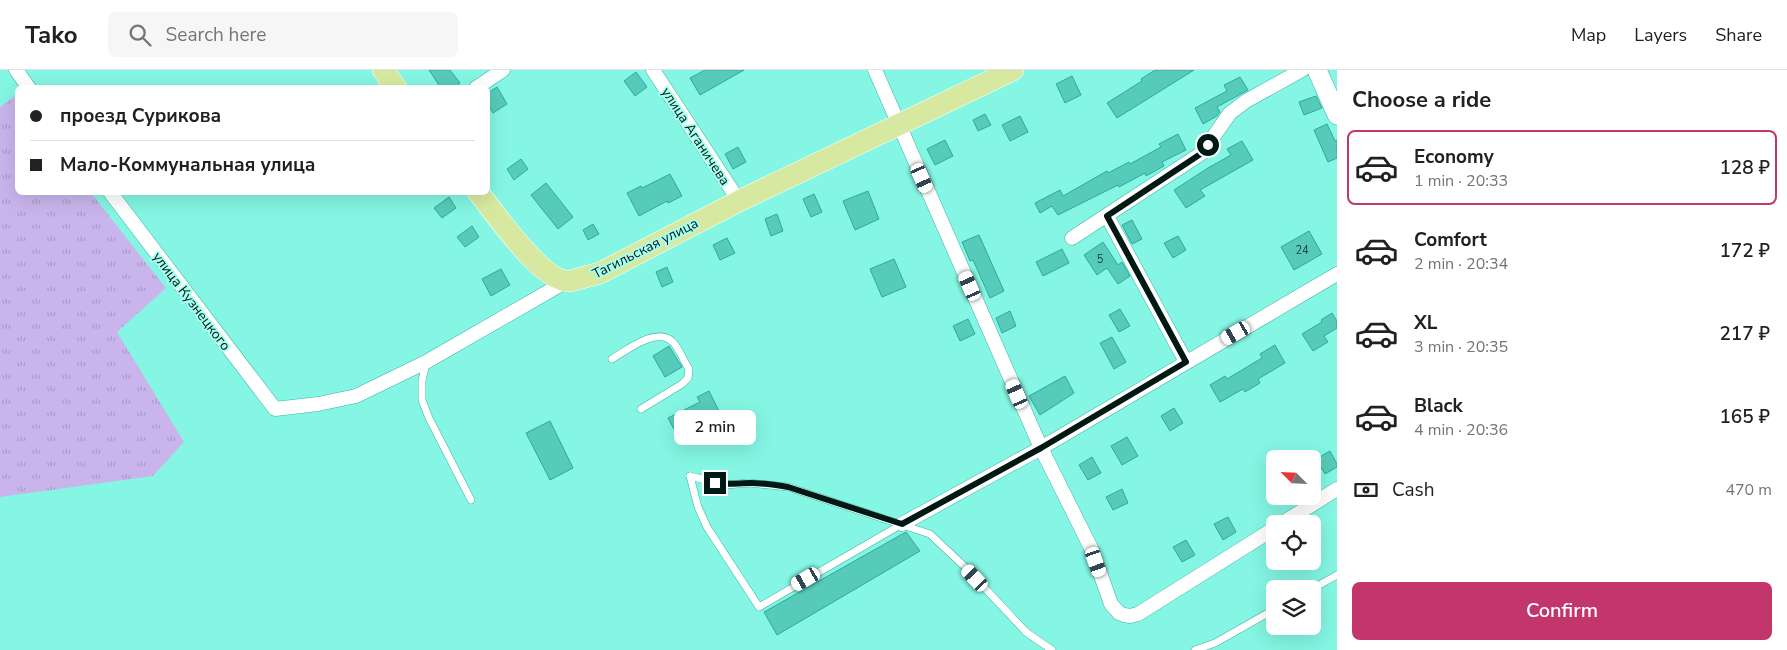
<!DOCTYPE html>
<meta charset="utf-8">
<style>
:root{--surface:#fff;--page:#f6f6f6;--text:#202124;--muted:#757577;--line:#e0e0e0;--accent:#c2366c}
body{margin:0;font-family:"Nunito Sans",sans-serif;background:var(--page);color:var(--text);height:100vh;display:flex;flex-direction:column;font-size:19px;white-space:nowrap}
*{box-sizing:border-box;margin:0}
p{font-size:16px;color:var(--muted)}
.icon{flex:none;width:28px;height:28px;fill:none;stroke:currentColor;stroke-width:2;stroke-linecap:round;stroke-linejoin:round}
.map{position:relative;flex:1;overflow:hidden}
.sheet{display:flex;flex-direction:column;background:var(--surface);width:450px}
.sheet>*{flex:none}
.guide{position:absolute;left:15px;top:15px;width:475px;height:110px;border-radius:8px;box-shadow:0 5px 20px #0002;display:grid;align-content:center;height:110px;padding:0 15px;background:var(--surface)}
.needle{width:32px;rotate:294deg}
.buttons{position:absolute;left:1266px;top:380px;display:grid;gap:10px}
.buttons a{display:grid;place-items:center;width:55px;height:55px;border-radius:8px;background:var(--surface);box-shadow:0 5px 20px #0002;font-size:25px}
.end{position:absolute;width:22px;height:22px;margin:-11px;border:6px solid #011915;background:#fff;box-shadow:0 0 0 2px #fff}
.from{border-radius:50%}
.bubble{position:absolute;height:35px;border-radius:8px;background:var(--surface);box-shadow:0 5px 20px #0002;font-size:16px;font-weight:600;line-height:35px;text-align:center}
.car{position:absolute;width:15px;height:30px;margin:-15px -8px;border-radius:6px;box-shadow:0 0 4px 1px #0007;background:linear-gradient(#fff 24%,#345 0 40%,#fff 0 76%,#345 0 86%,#fff 0)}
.guide b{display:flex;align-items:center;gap:18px;height:48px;font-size:19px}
.guide b+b{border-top:1px solid var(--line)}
.guide i{width:12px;height:12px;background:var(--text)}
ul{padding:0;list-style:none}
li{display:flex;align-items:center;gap:15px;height:75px;margin:0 10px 8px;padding:0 5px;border:2px solid transparent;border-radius:8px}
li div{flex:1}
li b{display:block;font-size:19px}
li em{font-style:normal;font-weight:600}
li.current{border-color:var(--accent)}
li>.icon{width:45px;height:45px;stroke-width:1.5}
h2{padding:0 15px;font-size:22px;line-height:60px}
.pay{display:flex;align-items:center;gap:12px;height:55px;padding:0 15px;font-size:19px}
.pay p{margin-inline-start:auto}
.primary-button{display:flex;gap:10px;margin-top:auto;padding:10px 15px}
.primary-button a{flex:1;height:58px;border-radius:8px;background:var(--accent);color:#fff;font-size:20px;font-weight:600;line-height:58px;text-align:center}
header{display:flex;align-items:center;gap:30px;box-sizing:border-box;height:70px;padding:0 25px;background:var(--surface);border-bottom:1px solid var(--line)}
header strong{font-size:24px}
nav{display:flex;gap:28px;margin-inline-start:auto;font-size:18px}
.search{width:350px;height:45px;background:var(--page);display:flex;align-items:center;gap:12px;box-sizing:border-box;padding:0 18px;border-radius:8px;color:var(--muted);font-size:19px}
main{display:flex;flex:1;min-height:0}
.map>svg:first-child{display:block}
.grass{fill:url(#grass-tufts)}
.building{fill:#57cbb9;stroke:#2faa9a}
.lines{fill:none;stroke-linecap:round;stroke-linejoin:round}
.lane-casing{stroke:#3cb4a3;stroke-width:8}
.street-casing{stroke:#3cb4a3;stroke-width:15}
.secondary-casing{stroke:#3cb4a3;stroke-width:20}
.primary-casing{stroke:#fff;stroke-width:22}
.lane{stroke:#fff;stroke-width:7}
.street{stroke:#fff;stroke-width:14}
.secondary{stroke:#fff;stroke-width:19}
.primary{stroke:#d7e9a1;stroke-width:21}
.route{stroke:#011915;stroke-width:6}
.labels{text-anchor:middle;stroke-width:4;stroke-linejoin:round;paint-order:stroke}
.number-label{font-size:11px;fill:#16463e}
.street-label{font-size:14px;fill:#011915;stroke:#a8ffef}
</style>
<header>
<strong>Tako</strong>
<div class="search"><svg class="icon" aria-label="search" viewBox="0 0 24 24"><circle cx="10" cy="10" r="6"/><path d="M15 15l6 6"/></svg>Search here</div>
<nav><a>Map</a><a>Layers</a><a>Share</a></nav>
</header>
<main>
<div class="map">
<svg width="1337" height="580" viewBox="0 0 1337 580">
<defs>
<pattern id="grass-tufts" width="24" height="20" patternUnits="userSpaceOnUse" patternTransform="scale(1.25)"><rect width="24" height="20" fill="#c9b5ec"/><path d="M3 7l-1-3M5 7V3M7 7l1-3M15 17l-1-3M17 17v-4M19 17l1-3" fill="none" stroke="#ab9bca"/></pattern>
</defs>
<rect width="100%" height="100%" fill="#84f6e3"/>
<polygon class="grass" points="15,26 18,29 18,122 91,123 166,218 117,262 184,372 153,406 0,427 0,37"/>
<g class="building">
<polygon points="429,0 450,0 460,13 454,18 441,18"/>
<polygon points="705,0 744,0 700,25 690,8"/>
<polygon points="1155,0 1194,0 1117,48 1107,33 1142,11 1141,9"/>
<polygon points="636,2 647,17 635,26 624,11"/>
<polygon points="1072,6 1081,25 1065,33 1056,14"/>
<polygon points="1240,7 1248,20 1217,37 1220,42 1217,46 1203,54 1195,38 1227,21 1224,15"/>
<polygon points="497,17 507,34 493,43 488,34 488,23"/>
<polygon points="1316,26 1322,38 1304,45 1299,32"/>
<polygon points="985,44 991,55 978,61 973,50"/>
<polygon points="1020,46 1028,62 1010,71 1002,55"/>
<polygon points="1327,54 1335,71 1337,70 1337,88 1328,92 1314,60"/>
<polygon points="1178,64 1186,80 1162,92 1164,96 1146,106 1145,103 1119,117 1118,115 1058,145 1052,136 1040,143 1035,133 1060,120 1063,126 1107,101 1108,103 1129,92 1130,94 1161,77 1159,74"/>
<polygon points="945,70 953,86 935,95 927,79"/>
<polygon points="1242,71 1253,90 1200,120 1205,126 1186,138 1174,120 1208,98 1231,85 1227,79"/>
<polygon points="738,77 746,92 733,99 725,84"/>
<polygon points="521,89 528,99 514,110 507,99"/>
<polygon points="670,104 682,126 668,133 667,131 639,146 627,123 641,116 642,118"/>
<polygon points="546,113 573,147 558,159 531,125"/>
<polygon points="868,121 879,149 855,160 843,131"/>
<polygon points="814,124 822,142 811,147 803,129"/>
<polygon points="449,127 456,138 442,148 434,138"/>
<polygon points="777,144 783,161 771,166 765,149"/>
<polygon points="1132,150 1142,169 1132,174 1122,155"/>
<polygon points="593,154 599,164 588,170 583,160"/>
<polygon points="472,156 479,167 465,177 457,167"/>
<polygon points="1309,161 1322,184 1294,200 1281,177"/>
<polygon points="979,165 1004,221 990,228 973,190 970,191 962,172"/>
<polygon points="1178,166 1186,180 1173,188 1164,173"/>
<polygon points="727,168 735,183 720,190 713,175"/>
<polygon points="1103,172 1118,195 1122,192 1130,206 1118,214 1107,198 1097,205 1084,185"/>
<polygon points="1062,179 1069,193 1043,206 1036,192"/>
<polygon points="894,189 906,217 882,227 870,199"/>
<polygon points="667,197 673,212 662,217 656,202"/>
<polygon points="501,199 510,215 491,226 482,209"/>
<polygon points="1120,239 1130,256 1119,262 1109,245"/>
<polygon points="1010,241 1016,256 1002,263 996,248"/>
<polygon points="1332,243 1337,251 1337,258 1324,266 1328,272 1313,281 1302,264 1322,252 1321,250"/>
<polygon points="968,249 975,264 960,271 953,256"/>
<polygon points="1112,267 1126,292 1114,299 1100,273"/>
<polygon points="1275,275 1285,293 1258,309 1260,313 1245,322 1243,319 1220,332 1210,315 1225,306 1227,309 1262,288 1260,284"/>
<polygon points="669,276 682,297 665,307 653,286"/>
<polygon points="1065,306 1074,323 1040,345 1029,326"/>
<polygon points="709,321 719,341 676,363 668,348 700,332 697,327"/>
<polygon points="1174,338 1183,353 1170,361 1161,346"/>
<polygon points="550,351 573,398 550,410 526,363"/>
<polygon points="1127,367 1138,386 1122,395 1111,376"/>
<polygon points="1330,381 1337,394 1337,397 1325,404 1316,389"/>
<polygon points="1092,387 1101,403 1088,410 1079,395"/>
<polygon points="1122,419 1128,433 1113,440 1106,427"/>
<polygon points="1228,447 1236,462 1223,470 1214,454"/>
<polygon points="906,462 920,481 777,565 764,542"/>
<polygon points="1186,470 1195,485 1182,492 1173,477"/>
</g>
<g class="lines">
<g class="lane-casing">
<g id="lane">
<path d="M612,289c15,-9 45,-33 61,-17 6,7 11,19 16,27l-1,9 -6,6 -41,25"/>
<polyline points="426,293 422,311 422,330 429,348 471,430"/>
<polyline points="690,406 725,415 749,413 788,417 930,464 965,497 1026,562 1052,580"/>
<polyline points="690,406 698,437 707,457 759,537 902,454"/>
<polyline points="1312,519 1337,505"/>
<polyline points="1195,580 1215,573 1275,539"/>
</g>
</g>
<g class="street-casing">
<g id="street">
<polyline points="16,0 29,18"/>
<polyline points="653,0 739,131"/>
<polyline points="875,0 1041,378 1092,480 1111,534 1119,543 1124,545 1130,546 1138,544 1275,458"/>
<polyline points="476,18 503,0"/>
<polyline points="110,122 275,339 318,334 356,326 426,292 565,212"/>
<polyline points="1107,146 1186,292"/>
<polyline points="1072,168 1202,83 1230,43 1246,31 1302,0"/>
<polyline points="902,454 1041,378 1337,204"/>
<polyline points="1281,454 1337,419"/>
</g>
</g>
<g class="secondary-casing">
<polyline id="secondary" points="1317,0 1337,45"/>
</g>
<g class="primary-casing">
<g id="primary">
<polyline points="383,0 396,18"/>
<path d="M478,122c17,21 65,92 92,89l30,-8 139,-72 274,-131"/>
</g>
</g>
<use href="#lane" class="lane"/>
<use href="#street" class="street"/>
<use href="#secondary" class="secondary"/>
<use href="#primary" class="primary"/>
</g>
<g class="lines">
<path class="route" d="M715,413c12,2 24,0 36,0 13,0 25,2 37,4l114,37 139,-76 145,-86 -79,-146 95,-63 6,-8"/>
</g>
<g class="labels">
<g class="number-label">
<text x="1302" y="184">24</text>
<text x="1100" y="193">5</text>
</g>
<g class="street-label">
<text transform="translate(696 66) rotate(57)" y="5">улица Аганичева</text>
<text transform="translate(645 178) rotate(-27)" y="5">Тагильская улица</text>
<text transform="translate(192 231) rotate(53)" y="5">улица Кузнецкого</text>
</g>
</g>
</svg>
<div class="buttons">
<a><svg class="needle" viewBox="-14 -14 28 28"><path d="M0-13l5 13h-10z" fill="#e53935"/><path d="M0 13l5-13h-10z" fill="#757577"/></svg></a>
<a><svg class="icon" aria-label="locate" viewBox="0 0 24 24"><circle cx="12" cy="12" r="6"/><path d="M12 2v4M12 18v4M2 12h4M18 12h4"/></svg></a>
<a><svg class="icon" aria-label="layers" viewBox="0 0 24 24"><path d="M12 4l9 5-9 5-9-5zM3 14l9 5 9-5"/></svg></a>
</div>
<i class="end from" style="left:1208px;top:75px"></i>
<i class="end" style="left:715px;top:413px"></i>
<div class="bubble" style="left:674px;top:340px;width:82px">2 min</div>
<i class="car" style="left:922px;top:108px;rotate:156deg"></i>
<i class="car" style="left:970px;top:216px;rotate:336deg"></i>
<i class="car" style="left:1236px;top:263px;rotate:240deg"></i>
<i class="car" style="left:1017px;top:324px;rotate:336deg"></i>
<i class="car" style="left:1096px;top:492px;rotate:161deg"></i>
<i class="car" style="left:975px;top:508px;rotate:317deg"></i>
<i class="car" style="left:806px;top:509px;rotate:240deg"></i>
<div class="guide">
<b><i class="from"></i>проезд Сурикова</b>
<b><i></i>Мало-Коммунальная улица</b>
</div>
</div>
<section class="sheet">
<h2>Choose a ride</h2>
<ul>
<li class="current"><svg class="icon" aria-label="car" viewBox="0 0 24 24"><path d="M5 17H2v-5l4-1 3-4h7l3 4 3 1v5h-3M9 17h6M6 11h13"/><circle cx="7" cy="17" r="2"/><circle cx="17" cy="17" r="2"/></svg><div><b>Economy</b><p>1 min · 20:33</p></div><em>128 ₽</em></li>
<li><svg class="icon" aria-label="car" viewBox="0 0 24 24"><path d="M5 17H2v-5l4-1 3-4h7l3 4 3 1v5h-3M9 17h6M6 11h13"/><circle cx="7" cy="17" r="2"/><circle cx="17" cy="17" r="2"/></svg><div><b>Comfort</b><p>2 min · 20:34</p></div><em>172 ₽</em></li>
<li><svg class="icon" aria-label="car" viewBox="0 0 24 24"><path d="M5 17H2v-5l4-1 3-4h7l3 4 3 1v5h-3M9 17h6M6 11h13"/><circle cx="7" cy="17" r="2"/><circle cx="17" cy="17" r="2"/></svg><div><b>XL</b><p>3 min · 20:35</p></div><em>217 ₽</em></li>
<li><svg class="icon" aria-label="car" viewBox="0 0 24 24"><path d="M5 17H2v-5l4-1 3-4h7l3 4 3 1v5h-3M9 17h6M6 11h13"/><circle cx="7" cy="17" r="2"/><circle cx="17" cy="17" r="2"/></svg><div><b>Black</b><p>4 min · 20:36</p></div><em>165 ₽</em></li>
</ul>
<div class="pay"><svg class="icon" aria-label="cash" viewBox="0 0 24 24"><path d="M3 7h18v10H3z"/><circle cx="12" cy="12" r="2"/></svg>Cash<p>470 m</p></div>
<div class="primary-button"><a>Confirm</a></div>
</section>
</main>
